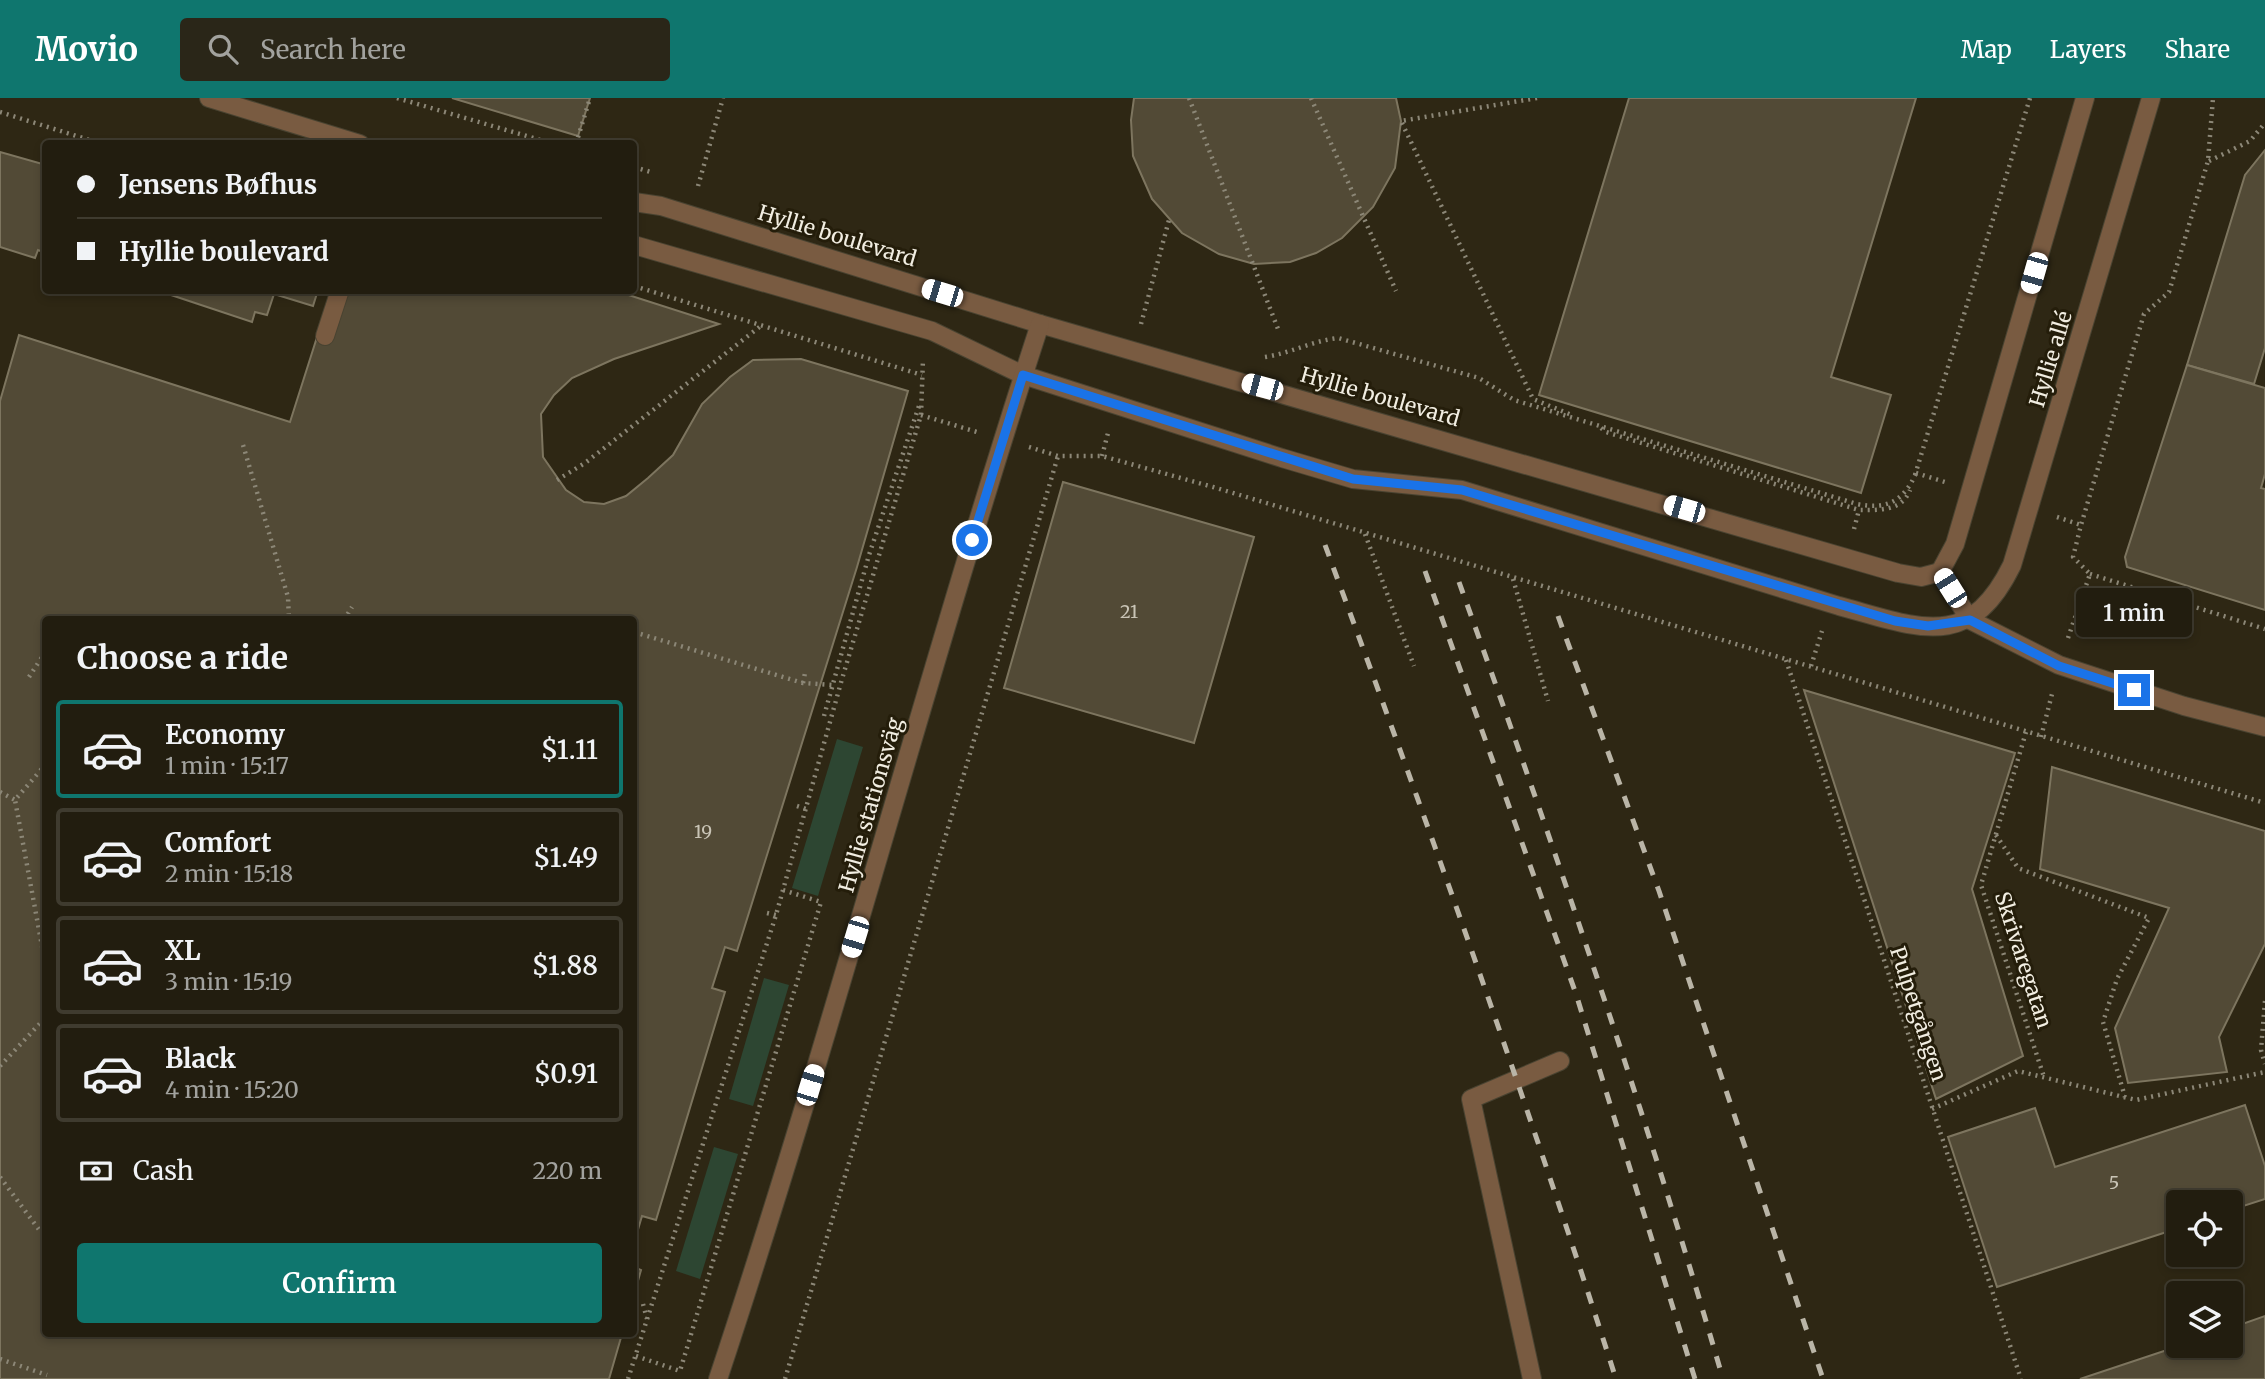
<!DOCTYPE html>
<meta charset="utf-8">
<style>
:root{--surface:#221d0f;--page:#2a2618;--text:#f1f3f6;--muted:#a2a29e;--line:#3f3b2f;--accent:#0f766e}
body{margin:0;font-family:Merriweather,serif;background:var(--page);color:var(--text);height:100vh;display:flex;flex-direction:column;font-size:26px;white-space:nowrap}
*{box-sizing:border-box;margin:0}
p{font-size:23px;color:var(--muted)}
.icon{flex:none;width:38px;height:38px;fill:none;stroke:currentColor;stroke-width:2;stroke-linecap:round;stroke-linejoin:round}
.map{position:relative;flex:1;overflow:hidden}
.drawer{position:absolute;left:42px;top:518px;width:595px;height:721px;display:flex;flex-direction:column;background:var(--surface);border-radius:7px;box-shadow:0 4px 10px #0003,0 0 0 2px var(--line)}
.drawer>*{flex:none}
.banner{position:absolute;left:42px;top:42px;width:595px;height:154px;border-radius:7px;box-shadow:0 4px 10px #0003,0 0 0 2px var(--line);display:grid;align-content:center;height:154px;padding:0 35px;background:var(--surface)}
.fabs{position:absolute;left:2166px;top:1092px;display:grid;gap:14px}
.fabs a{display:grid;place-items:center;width:77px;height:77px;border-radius:7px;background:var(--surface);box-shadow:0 4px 10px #0003,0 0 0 2px var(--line);font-size:35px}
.end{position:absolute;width:32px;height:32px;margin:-16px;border:9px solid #1a73e8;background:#fff;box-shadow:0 0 0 4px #fff}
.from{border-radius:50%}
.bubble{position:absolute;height:49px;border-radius:7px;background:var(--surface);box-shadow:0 4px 10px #0003,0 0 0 2px var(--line);font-size:23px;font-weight:600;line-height:49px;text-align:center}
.car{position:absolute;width:21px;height:42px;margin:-21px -10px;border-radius:9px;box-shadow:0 0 5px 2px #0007;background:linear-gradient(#fff 24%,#345 0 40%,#fff 0 76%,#345 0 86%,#fff 0)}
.banner b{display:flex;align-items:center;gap:24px;height:66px;font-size:26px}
.banner b+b{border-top:2px solid var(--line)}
.banner i{width:18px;height:18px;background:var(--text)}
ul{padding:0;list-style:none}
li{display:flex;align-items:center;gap:21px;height:98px;margin:0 14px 10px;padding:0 21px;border:4px solid var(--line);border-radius:7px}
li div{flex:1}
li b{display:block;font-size:26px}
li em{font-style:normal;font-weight:600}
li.on{border-color:var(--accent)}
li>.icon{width:63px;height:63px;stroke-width:1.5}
h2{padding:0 35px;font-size:32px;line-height:84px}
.pay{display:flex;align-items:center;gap:18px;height:77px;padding:0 35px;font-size:26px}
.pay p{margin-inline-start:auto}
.button{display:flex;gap:14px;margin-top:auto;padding:14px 35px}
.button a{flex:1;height:80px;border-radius:7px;background:var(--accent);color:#fff;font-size:28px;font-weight:600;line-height:80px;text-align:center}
header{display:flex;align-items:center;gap:42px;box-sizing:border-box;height:98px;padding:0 35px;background:var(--accent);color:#fff}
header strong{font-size:33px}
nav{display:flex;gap:38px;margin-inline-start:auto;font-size:24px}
.search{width:490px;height:63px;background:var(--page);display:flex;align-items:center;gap:18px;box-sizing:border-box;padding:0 24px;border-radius:7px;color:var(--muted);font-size:26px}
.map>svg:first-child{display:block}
.grass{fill:#2d4632}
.building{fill:#524a36;stroke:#7d755f;stroke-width:2}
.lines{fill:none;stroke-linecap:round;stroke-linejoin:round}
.minor-casing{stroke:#494331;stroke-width:20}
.path{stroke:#8c8777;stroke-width:4.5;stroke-dasharray:2 5;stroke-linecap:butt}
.minor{stroke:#795b41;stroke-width:18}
.rail{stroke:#bab5a7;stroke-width:5;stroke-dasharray:12 12;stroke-linecap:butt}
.route{stroke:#1a73e8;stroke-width:9}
.labels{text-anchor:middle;stroke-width:6;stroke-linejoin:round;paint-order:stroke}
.number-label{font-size:18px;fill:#c9c4b6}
.street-label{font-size:21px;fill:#f1ede1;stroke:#241d0a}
</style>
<header>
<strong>Movio</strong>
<div class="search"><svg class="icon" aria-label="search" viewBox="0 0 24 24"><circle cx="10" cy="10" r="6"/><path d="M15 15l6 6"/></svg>Search here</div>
<nav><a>Map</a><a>Layers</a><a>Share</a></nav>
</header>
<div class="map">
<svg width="2265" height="1281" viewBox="0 0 2265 1281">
<rect width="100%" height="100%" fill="#2e2714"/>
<g class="grass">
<polygon points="837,641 863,649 818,798 792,790"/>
<polygon points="764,880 789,887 753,1008 729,1001"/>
<polygon points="714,1049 738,1056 700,1181 676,1173"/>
</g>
<g class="building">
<polygon points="452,0 590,0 578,38"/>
<polygon points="1134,0 1396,0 1401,23 1395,70 1373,109 1342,140 1316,155 1290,164 1254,166 1219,156 1182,135 1152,101 1133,58 1131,22"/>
<polygon points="1629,0 1916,0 1831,279 1891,297 1861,395 1539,297"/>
<polygon points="2265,52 2265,250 2254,286 2187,267 2245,77"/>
<polygon points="0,54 46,67 46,155 38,152 35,160 0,149"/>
<polygon points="156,192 318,192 313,208 274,196 267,217 255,214 252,224"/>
<polygon points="332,192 613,192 719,226 614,261 572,280 554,297 541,316 543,359 566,392 584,404 604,406 626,398 648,380 673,357 702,306 730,279 753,262 801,261 908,293 857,469 737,853 725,849 712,890 725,894 656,1122 642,1118 634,1145 634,522 46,522 46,1236 622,1236 609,1281 0,1281 0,303 19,237 290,324"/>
<polygon points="2187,267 2265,290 2265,376 2261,390 2265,391 2265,512 2127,469 2125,459"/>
<polygon points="1063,384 1254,439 1194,645 1004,590"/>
<polygon points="1804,592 2015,655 1972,791 2023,958 1936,1001"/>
<polygon points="2052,669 2265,733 2265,846 2219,939 2227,974 2128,985 2115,930 2169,810 2040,771"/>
<polygon points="2245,1007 2265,1068 2265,1101 2231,1112 2231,1104 2179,1104 2179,1130 1997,1189 1948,1039 2035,1010 2055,1069"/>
<polygon points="634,1169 641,1172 634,1197"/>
<polygon points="2265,1218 2265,1281 2080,1281 2179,1248 2231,1248 2231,1230"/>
</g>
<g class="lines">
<g class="minor-casing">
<g id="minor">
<polyline points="209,0 360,46"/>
<polyline points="634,104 661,108 1040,226 1898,475 1921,479 1940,474"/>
<path d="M634,147l298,86 91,44 259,83 71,21 109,11 377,116c79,21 130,47 173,-41l139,-467"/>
<polyline points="325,238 340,192"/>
<polyline points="1940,474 1955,446 2085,0"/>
<polyline points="1940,474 1970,522 2059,567 2184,608 2265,629"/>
<path d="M718,1281c116,-349 208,-705 322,-1055"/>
<polyline points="1532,1281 1471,1001 1560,963"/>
</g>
</g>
<g class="path">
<polyline points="397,0 554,46"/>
<polyline points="1189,0 1278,231"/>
<polyline points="1311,0 1396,193"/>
<polyline points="1537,0 1401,23 1533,301 1574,318"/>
<polyline points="0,14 102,46"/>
<polyline points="576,46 590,0"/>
<polyline points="2209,63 2250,43 2265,25"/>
<polyline points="634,69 654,75"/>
<polyline points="698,88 723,0"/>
<polyline points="634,188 922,277"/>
<polyline points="1141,226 1169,122"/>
<path d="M1265,259c26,-4 47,-16 73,-19l141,40 35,22 343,104c30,6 47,-3 59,-31"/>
<polyline points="921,317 977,334"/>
<path d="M1601,330l5,4 253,78c18,0 43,2 51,-20"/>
<polyline points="243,347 288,499 289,522"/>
<polyline points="1029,349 1058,358 1102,358 1213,389 2265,705"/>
<polyline points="1102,358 1108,335"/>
<polyline points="1916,375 1945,384"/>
<polyline points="1915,377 2030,0"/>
<polyline points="557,382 585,365 762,227"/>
<polyline points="2057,419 2081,427"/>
<polyline points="1854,431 1859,412"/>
<polyline points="1365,436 1414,568"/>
<polyline points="2090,476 2265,531"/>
<polyline points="1513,481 1548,603"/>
<polyline points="344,522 352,509"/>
<polyline points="458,522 469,519 499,522"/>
<polyline points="634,534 803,585 832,587"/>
<polyline points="2068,540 2090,476 2073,459 2081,427 2144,216 2169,194 2208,63 2213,0"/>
<polyline points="1786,562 2021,1281"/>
<polyline points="1811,568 1822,533"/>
<polyline points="29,579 46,553"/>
<polyline points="803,585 805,575"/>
<polyline points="824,618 869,457 920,305"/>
<polyline points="2026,634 1981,787 2044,979"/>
<polyline points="2041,639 2052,596"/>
<polyline points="46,666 15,702 46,870"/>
<polyline points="0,694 15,702"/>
<polyline points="797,708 806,711"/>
<polyline points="1996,737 2018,770 2149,820 2117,881 2103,924 2125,999"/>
<polyline points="767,815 776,817"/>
<polyline points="2265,903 2261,952 2265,966"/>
<polyline points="0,968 46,919"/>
<polyline points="1932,1011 2018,973 2136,1002 2265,974"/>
<polyline points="0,1079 46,1141"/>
<polyline points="643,1206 647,1221"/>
<polyline points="636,1258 680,1273 821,804 783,792"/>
<polyline points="0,1261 47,1277"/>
<polyline points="628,1281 776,817 842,581 921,317 923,261"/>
<polyline points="785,1281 1058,358"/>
</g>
<use href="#minor" class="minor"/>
<g class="rail">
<path d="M1325,447c102,276 201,553 291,834"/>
<polyline points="1425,473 1576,896 1695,1281"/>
<path d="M1459,484c95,264 186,528 264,797"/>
<polyline points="1558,518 1659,793 1823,1281"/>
</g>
</g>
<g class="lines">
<polyline class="route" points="972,442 1023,277 1353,381 1462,392 1895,523 1928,528 1970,522 2059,568 2134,592"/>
</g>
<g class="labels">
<g class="number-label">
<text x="1129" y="520">21</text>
<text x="703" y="740">19</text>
<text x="2114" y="1091">5</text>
</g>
<g class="street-label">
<text transform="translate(837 138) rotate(17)" y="7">Hyllie boulevard</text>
<text transform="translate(2051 261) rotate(-73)" y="7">Hyllie allé</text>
<text transform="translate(1380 299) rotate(16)" y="7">Hyllie boulevard</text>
<text transform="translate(871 707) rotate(-74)" y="7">Hyllie stationsväg</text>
<text transform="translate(2023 862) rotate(72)" y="7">Skrivaregatan</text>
<text transform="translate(1918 916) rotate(72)" y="7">Pulpetgången</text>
</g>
</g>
</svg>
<div class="fabs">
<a><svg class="icon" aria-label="locate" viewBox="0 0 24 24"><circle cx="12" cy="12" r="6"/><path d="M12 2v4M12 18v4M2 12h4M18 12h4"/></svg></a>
<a><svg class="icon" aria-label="layers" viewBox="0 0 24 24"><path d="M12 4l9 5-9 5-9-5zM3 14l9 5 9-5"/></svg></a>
</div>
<i class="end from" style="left:972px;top:442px"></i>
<i class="end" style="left:2134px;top:592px"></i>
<div class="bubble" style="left:2076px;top:490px;width:116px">1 min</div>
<i class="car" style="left:2034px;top:175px;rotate:196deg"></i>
<i class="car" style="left:942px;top:195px;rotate:287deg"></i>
<i class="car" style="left:1262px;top:289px;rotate:285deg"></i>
<i class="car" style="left:1684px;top:411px;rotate:286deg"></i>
<i class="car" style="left:1950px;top:490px;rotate:328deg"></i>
<i class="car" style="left:855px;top:839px;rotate:197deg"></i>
<i class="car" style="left:810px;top:987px;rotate:17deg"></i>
<div class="banner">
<b><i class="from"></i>Jensens Bøfhus</b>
<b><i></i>Hyllie boulevard</b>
</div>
<section class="drawer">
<h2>Choose a ride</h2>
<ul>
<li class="on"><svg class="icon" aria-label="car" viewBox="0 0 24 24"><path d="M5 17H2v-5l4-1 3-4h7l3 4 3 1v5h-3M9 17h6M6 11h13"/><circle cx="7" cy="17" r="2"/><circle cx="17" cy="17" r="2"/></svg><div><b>Economy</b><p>1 min · 15:17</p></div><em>$1.11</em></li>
<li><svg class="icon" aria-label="car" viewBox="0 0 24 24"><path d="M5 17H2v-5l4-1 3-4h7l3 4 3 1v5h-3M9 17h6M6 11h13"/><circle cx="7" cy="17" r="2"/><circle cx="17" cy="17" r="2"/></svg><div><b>Comfort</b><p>2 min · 15:18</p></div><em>$1.49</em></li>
<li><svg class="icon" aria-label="car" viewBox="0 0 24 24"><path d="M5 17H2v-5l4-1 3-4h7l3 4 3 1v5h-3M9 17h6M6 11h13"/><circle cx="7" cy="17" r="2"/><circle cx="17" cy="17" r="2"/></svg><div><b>XL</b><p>3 min · 15:19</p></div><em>$1.88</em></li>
<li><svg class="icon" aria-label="car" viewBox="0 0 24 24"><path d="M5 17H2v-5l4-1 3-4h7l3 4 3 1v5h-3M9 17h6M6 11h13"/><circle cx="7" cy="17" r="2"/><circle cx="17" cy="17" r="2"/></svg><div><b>Black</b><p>4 min · 15:20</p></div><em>$0.91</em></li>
</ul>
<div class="pay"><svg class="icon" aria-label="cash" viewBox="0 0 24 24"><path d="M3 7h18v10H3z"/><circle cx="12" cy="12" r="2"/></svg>Cash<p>220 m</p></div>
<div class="button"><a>Confirm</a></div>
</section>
</div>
